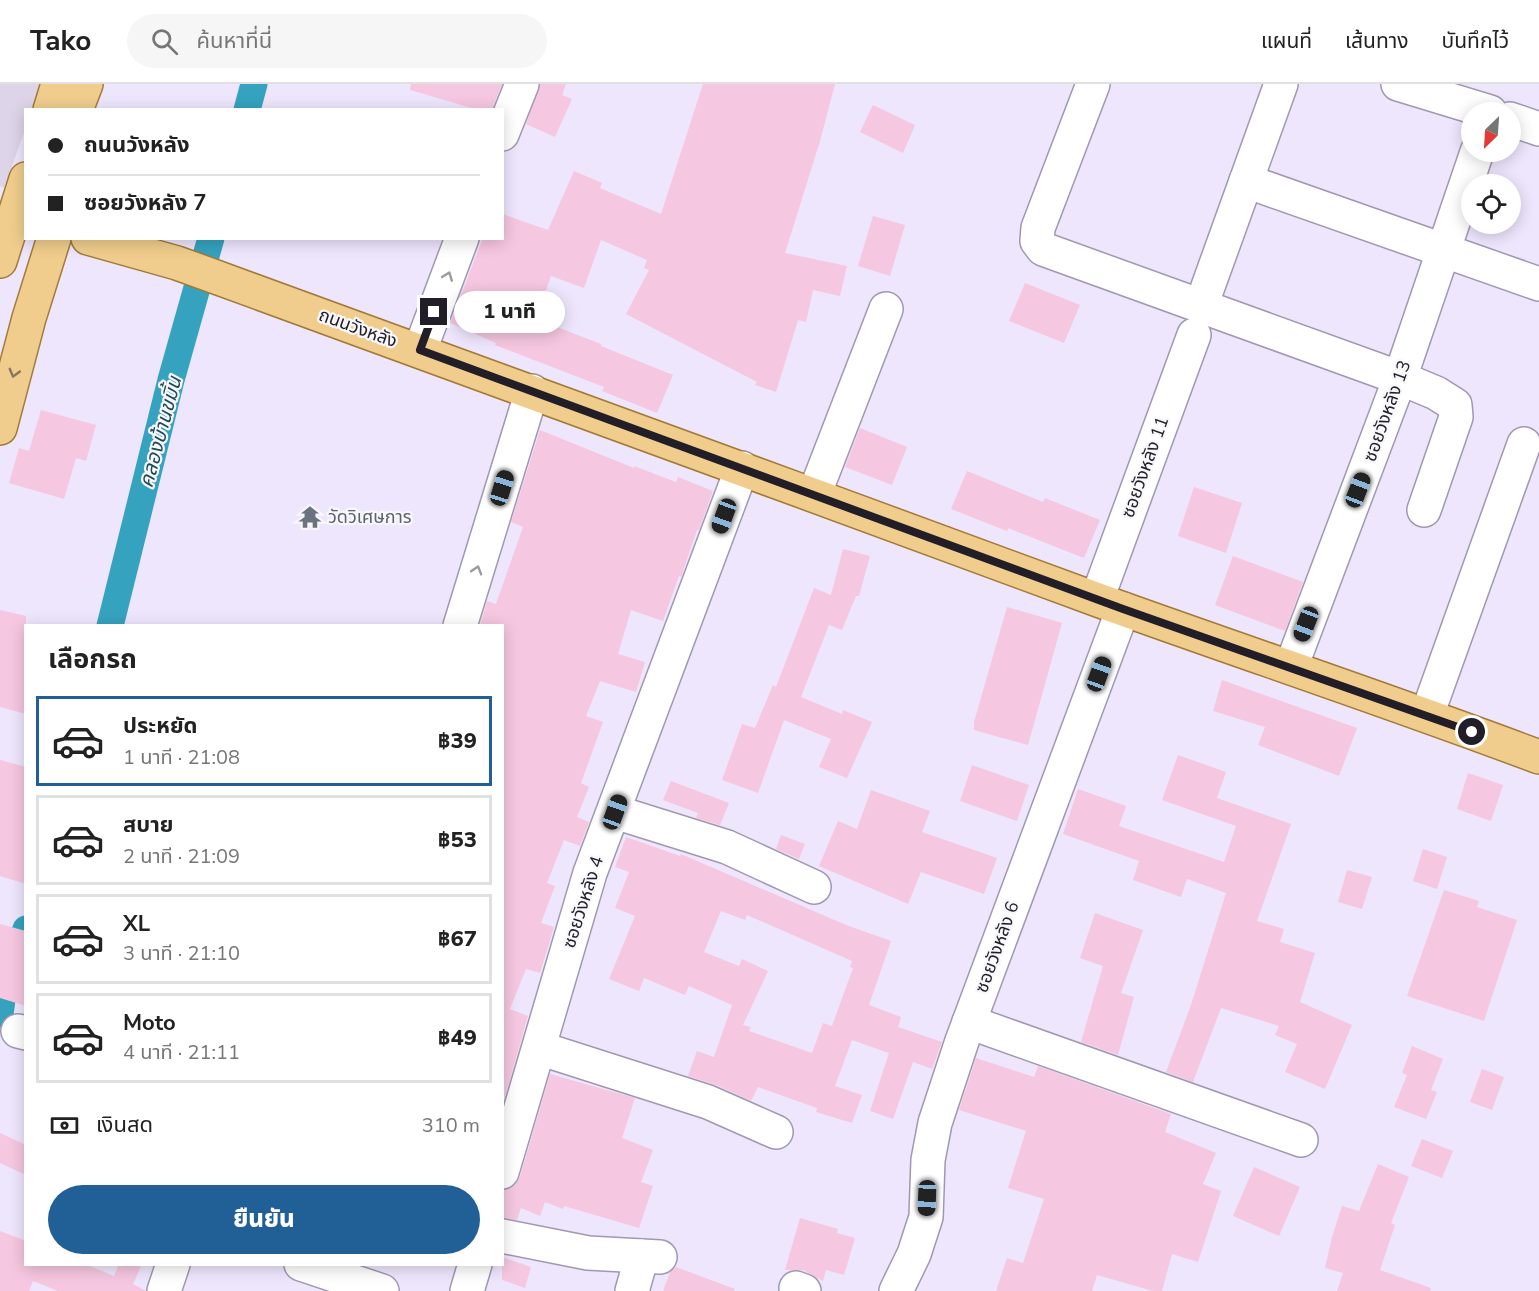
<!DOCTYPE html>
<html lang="th">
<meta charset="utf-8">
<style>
:root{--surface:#fff;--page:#f6f6f6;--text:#222;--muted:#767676;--line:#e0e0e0;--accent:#216096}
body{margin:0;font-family:"Nunito Sans","Noto Sans Thai",sans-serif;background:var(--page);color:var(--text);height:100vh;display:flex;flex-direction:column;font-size:22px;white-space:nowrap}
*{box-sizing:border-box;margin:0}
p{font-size:20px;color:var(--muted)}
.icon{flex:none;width:33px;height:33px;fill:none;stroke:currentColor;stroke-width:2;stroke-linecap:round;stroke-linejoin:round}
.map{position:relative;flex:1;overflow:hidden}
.details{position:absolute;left:24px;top:540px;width:480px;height:642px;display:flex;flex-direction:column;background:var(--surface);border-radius:0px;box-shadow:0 3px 15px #0003}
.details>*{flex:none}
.guide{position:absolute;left:24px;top:24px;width:480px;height:132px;border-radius:0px;box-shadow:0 3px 15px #0003;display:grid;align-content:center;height:132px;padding:0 24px;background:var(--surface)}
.needle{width:39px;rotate:205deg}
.controls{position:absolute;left:1461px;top:18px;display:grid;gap:12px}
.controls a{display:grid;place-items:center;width:60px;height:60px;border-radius:50%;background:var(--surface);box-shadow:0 3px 15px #0003;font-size:30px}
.end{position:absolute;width:27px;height:27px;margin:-14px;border:8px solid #211e28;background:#fff;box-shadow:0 0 0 3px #fff}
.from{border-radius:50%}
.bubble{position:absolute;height:42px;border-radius:21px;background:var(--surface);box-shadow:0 3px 15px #0003;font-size:20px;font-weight:800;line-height:42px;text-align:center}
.car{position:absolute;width:18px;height:36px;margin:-18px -9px;border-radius:8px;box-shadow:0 0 4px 2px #0007;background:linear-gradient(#222 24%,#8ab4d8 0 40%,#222 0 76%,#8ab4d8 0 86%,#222 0)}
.guide b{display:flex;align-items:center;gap:21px;height:57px;font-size:22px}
.guide b+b{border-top:2px solid var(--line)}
.guide i{width:15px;height:15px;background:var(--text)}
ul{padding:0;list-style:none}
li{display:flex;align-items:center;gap:18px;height:90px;margin:0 12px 9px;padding:0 12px;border:3px solid var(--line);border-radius:0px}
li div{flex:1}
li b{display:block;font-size:22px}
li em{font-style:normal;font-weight:800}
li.selected{border-color:var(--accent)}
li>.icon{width:54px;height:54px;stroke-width:1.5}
h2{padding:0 24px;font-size:27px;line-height:72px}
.pay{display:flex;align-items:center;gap:15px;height:66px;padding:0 24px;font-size:22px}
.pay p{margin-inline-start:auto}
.button{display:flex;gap:12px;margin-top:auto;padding:12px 24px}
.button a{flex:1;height:69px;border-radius:36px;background:var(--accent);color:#fff;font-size:24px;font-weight:800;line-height:69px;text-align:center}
header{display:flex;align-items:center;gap:36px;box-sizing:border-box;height:84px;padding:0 30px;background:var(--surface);border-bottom:2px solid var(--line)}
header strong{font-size:28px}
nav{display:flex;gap:33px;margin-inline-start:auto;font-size:21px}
.search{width:420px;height:54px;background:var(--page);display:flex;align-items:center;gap:15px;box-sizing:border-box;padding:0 21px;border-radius:33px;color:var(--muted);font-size:22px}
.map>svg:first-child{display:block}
.commercial{fill:#ded4e9}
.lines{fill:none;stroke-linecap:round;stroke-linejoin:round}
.canal{stroke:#35a3bf;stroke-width:27}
.building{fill:#f6c7e0;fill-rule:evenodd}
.minor-casing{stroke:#a197b2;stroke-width:36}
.major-casing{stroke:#a17a37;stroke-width:36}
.minor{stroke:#fff;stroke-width:33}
.major{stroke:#f0cd8c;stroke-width:33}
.oneway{stroke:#9b9a9e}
.oneway2{stroke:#88765a}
.route{stroke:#211e28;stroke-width:8}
.labels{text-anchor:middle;stroke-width:4.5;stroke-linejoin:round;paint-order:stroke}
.street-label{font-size:18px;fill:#211e28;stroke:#f8f7fc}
.worship-label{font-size:18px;fill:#5b616d;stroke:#f8f7fc;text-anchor:start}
.water-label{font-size:20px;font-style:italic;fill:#1a4955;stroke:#f8f7fc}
</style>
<header>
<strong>Tako</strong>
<div class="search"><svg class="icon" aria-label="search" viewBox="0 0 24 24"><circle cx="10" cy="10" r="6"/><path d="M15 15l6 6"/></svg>ค้นหาที่นี่</div>
<nav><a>แผนที่</a><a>เส้นทาง</a><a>บันทึกไว้</a></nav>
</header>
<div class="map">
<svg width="1539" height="1207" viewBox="0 0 1539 1207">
<rect width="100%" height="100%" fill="#eee6fd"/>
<polygon class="commercial" points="0,0 42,0 33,25 26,26 25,46 4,104 0,102"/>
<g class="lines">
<g class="canal">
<polyline points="247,26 254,0"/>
<polyline points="110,542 171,296 211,154"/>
<polyline points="0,930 4,902 26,845"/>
</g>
</g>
<g class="building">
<polygon points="411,0 502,0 492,26 479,26 410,6"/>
<polygon points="540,0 566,0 562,11 572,15 555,53 526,40"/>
<polygon points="703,0 835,0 820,57 785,169 847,182 840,212 813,206 806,238 798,236 776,308 755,301 757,298 626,230 649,186 644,184 647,176 601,156 584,204 551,192 536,235 601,260 601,262 673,291 657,329 602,307 604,303 495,261 496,259 450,239 483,154 502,154 502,130 548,146 574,87 602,99 600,104 661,130"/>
<polygon points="873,21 915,41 903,69 860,48"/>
<polygon points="873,132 905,141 890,192 858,182"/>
<polygon points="1025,199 1080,221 1064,259 1009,237"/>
<polygon points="41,326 96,341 86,377 76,374 64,415 9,399 19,364 29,367"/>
<polygon points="860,344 907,363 892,401 845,383"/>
<polygon points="540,346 634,384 634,382 676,398 678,393 713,407 699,446 697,446 681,493 679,492 663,537 631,526 618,570 645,578 636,608 600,597 586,632 603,638 581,699 589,703 577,733 589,738 580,762 564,756 547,799 555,802 541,839 554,843 540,889 526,885 510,925 528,932 504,1016 502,542 480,542 487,517 496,520 523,443 511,438"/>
<polygon points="967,387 1043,418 1045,414 1100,436 1084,474 1008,444 1007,447 951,425"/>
<polygon points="1194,403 1242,419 1226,469 1178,452"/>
<polygon points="843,465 870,472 859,512 856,512 842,546 829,541 801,613 842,630 843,626 872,638 847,694 819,683 831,655 784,636 758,709 722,696 742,640 755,644 773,601 776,603 814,504 831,511"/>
<polygon points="1233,472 1303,498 1285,547 1215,521"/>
<polygon points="1007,523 1062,539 1028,661 974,646 974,638"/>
<polygon points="0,526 26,532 26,630 0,623"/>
<polygon points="1222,596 1357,644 1339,692 1258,661 1265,643 1213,627"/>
<polygon points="1178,671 1226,688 1217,714 1291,740 1257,837 1284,845 1280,858 1315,869 1300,918 1352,941 1325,1005 1285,988 1297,960 1275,951 1279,942 1221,924 1193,998 1166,988 1191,921 1226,809 1187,795 1181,813 1133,796 1139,777 1063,750 1078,705 1126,722 1119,742 1224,778 1236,742 1162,716"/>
<polygon points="0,676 26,683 26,800 0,792"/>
<polygon points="972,681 1029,701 1017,737 960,717"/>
<polygon points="1468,689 1503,701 1491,737 1457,725"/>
<polygon points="671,697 729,719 720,741 696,734 698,729 663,716"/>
<polygon points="871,706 930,727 922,748 997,774 984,810 921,788 908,820 819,782 838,737 857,745"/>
<polygon points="781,751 805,760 799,775 776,765"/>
<path d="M626,753l54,19 1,-2 165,71 45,16 -22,64 32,12 -3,10 44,15 -10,27 -19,-7 -20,57 -23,-8 19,-58 -37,-13 -17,46 27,9 -10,28 -36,-11 1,-4 -59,-21 -7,14 -35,-16 -28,-9 9,-25 17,6 18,-52 -43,-19 -4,9 -41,-17 -5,13 -30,-12 26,-63 -20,-8 14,-36 -14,-5zM721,827l24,9 2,-5 105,46 -2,6 3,1 -21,58 -9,-3 -11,30 -63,-22 2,-4 -8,-2 25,-54 -26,-12 -3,7 -35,-14z"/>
<polygon points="1423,765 1447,773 1437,805 1413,797"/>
<polygon points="1347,786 1372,793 1362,825 1338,818"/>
<polygon points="1444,806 1479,817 1477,823 1517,836 1484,937 1407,912"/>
<polygon points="1095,829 1143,846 1121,909 1134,913 1118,971 1081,958 1103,882 1080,874"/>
<polygon points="0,840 26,847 26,922 0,914"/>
<polygon points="1412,962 1443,975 1431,1006 1437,1008 1426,1035 1394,1023 1407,991 1402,989"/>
<polygon points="976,974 1034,993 1038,982 1171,1030 1165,1048 1216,1069 1203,1100 1221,1107 1198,1178 1172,1170 1162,1207 1153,1207 1097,1191 1092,1207 996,1207 1007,1174 1023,1179 1044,1115 1008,1104 1026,1047 959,1026"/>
<polygon points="1482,985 1504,993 1492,1026 1470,1018"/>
<polygon points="550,990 635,1014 622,1054 653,1066 641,1098 653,1102 639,1144 564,1122 563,1125 545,1118 540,1132 521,1124 517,1136 502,1134 502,1111 504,1106 515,1101 520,1093"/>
<polygon points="0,1049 26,1061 26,1091 0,1079"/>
<polygon points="1422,1055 1453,1067 1442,1094 1411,1082"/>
<polygon points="1378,1080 1409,1093 1391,1139 1395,1141 1380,1186 1431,1204 1430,1207 1337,1207 1343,1189 1325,1184 1332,1153 1342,1122 1359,1127"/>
<polygon points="1254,1083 1300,1103 1279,1152 1233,1132"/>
<polygon points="800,1134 838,1145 837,1149 855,1154 844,1191 826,1186 823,1197 803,1186 785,1186"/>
<polygon points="0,1147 26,1157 26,1180 85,1180 114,1192 119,1180 142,1180 133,1200 146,1207 58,1207 33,1197 29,1207 0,1207"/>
<polygon points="502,1173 531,1183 525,1204 502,1196"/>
<polygon points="676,1183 735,1205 734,1207 663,1207 670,1188"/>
</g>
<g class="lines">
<g class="minor-casing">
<g id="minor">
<polyline points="1093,0 1038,144 1037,157 1043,165 1400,294 1436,309 1455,321 1456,333 1424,426"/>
<polyline points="1398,0 1490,28"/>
<polyline points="1510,35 1539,45"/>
<polyline points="502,50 522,0"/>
<polyline points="1246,97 1539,200"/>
<polyline points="1201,222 1281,0"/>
<polyline points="420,266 462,154"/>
<polyline points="814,411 886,225"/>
<polyline points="1097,515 1194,251"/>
<polyline points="460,542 532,307"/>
<polyline points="1291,583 1400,294 1477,68"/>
<polyline points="1427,631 1524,360"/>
<polyline points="615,728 727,763 814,803"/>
<polyline points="969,938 1301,1056"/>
<polyline points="18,947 26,949"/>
<polyline points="539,964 708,1018 776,1048"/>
<polyline points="502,1088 590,789 742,384"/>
<polyline points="502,1152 588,1169 660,1173"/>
<polyline points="301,1180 382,1207"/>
<polyline points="796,1204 804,1207"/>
<polyline points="164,1207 173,1180"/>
<polyline points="467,1207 475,1180"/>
<polyline points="632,1207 642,1172"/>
<polyline points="896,1207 914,1170 926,1133 928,1076 935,1039 962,957 1123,525"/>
</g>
</g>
<g class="major-casing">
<g id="major">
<polyline points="50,26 58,0"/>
<polyline points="76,26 86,0"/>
<path d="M88,154l89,25 36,13c296,106 590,216 885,324 147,53 295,102 441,157"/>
<polyline points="0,177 26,95"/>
<polyline points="0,344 29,234 54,154"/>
</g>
</g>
<use href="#minor" class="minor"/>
<use href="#major" class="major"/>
</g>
<defs><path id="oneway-chevron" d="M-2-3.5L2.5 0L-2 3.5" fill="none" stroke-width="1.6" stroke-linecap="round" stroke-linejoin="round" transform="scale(1.5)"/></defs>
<g class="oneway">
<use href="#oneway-chevron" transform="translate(448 192) rotate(-69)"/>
<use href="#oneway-chevron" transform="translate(477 486) rotate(-73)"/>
</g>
<use class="oneway2" href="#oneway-chevron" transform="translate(14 289) rotate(105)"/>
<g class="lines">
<polyline class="route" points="434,228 420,266 1123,525 1472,648"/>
</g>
<defs>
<g id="temple-bare" transform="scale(1.8)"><path d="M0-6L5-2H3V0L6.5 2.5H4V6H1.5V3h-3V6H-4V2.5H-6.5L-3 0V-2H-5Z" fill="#6b7280" stroke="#f8f7fc" stroke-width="2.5" paint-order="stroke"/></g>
</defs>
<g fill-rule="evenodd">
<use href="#temple-bare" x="310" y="433"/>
</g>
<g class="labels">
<g class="street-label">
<text transform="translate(358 244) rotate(20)" y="6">ถนนวังหลัง</text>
<text transform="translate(1387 327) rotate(-70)" y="6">ซอยวังหลัง 13</text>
<text transform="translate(1145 383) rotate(-70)" y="6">ซอยวังหลัง 11</text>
<text transform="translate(583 818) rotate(-72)" y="6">ซอยวังหลัง 4</text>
<text transform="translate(997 863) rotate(-70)" y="6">ซอยวังหลัง 6</text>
</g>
<g class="worship-label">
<text x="328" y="439">วัดวิเศษการ</text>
</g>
<g class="water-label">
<text transform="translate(160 348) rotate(-75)" y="7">คลองบ้านขมิ้น</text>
</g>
</g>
</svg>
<div class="controls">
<a><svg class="needle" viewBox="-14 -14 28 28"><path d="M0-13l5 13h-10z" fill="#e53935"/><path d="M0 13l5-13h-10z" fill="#767676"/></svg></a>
<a><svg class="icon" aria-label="locate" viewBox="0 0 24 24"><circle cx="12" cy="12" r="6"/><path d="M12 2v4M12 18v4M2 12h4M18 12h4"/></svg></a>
</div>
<i class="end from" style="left:1472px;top:648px"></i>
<i class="end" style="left:434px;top:228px"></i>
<div class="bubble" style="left:454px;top:207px;width:111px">1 นาที</div>
<i class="car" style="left:502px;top:404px;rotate:17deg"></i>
<i class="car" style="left:1358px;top:406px;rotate:21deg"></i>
<i class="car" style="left:724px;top:432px;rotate:200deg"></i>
<i class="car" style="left:1306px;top:540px;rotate:201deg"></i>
<i class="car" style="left:1099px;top:590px;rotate:20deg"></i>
<i class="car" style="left:615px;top:728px;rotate:20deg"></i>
<i class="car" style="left:927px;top:1114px;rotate:182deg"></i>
<div class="guide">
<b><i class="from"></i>ถนนวังหลัง</b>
<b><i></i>ซอยวังหลัง 7</b>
</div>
<section class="details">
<h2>เลือกรถ</h2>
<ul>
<li class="selected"><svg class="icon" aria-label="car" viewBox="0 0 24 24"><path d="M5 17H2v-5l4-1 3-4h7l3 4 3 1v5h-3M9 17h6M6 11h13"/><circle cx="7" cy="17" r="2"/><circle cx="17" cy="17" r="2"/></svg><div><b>ประหยัด</b><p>1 นาที · 21:08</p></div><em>฿39</em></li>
<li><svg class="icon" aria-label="car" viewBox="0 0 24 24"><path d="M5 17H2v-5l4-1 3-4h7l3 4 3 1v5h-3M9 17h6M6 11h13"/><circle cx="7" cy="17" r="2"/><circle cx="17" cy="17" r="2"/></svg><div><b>สบาย</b><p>2 นาที · 21:09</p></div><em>฿53</em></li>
<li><svg class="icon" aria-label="car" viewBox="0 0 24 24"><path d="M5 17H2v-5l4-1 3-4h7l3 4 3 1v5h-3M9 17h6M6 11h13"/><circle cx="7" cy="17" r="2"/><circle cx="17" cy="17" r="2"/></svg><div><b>XL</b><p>3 นาที · 21:10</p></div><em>฿67</em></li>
<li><svg class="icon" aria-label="car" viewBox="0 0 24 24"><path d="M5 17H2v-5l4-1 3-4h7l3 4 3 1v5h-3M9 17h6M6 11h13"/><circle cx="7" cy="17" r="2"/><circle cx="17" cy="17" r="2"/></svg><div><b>Moto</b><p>4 นาที · 21:11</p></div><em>฿49</em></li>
</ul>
<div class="pay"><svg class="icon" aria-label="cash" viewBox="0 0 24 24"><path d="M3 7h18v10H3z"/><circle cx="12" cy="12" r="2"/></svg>เงินสด<p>310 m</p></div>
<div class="button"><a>ยืนยัน</a></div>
</section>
</div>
